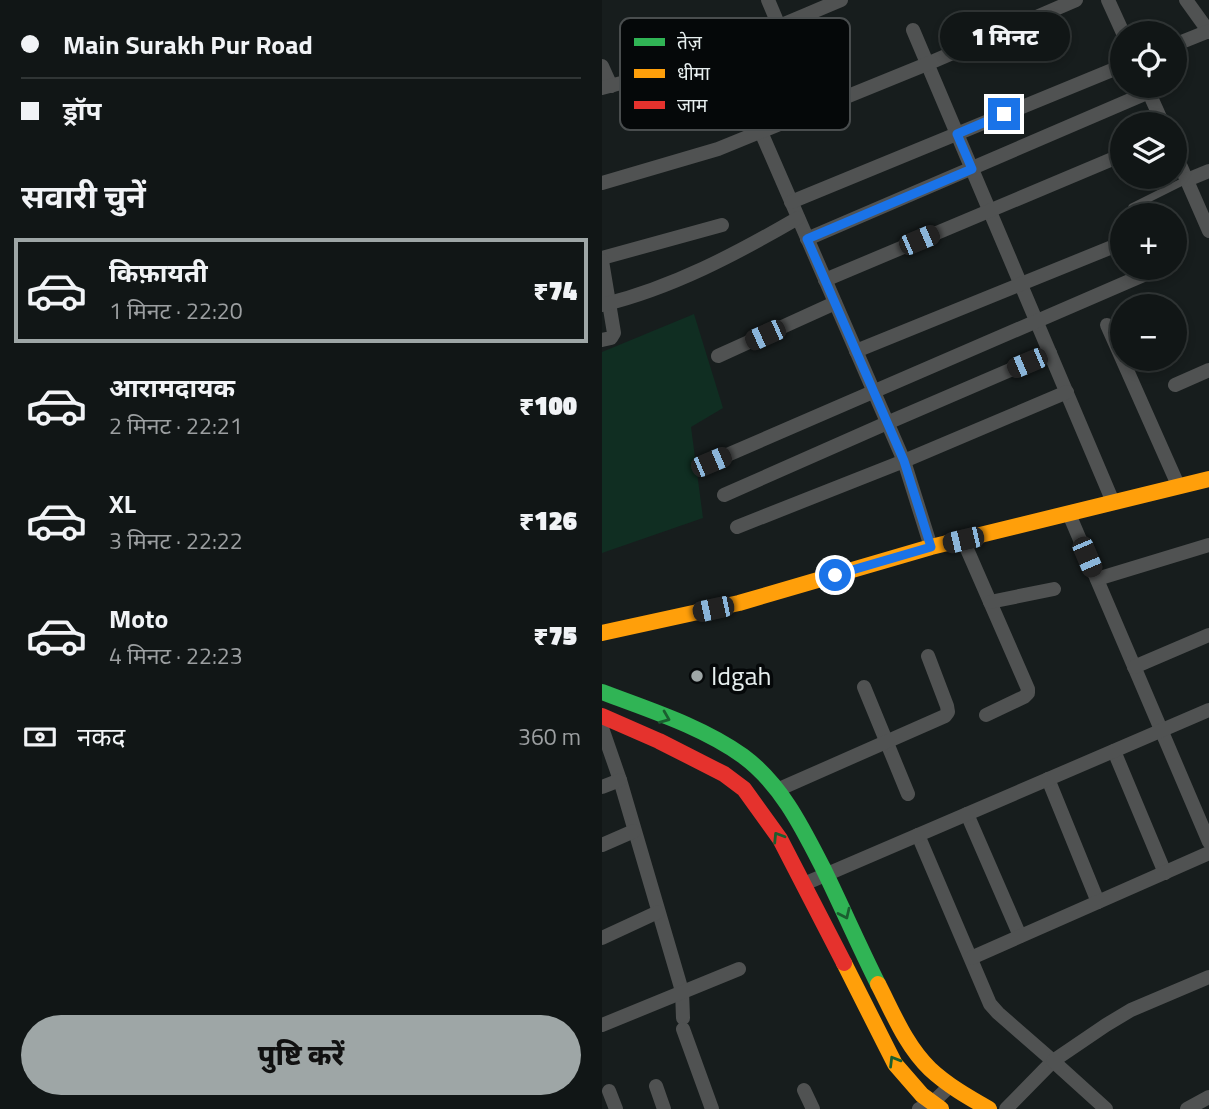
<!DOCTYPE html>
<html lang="hi">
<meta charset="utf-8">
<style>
:root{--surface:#111616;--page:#1e2323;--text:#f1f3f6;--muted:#9c9fa1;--line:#303535;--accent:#9ea6a6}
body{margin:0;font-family:"Titillium Web","Noto Sans Devanagari",sans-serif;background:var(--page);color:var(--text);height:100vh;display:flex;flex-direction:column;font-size:26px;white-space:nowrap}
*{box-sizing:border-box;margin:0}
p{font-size:23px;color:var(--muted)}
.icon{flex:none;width:38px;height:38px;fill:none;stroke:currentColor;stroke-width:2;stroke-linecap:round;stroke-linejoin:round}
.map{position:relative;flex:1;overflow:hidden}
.panel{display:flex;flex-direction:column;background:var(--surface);width:602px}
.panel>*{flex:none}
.top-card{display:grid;align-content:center;height:154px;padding:0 21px;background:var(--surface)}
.controls{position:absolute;left:508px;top:21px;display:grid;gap:14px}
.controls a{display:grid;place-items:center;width:77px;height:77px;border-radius:50%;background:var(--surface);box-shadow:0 4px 10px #0003,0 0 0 2px var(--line);font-size:35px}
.end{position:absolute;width:32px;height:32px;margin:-16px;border:9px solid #1a73e8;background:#fff;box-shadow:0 0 0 4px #fff}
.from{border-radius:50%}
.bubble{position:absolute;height:49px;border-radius:24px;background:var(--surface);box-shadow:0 4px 10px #0003,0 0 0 2px var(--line);font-size:23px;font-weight:800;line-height:49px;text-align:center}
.car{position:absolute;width:21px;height:42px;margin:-21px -10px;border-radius:9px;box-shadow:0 0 5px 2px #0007;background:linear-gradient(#222 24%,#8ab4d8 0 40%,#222 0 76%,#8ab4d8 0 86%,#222 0)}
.top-card b{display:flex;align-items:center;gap:24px;height:66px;font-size:26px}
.top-card b+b{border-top:2px solid var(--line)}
.top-card i{width:18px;height:18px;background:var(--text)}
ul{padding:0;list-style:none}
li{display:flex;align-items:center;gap:21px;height:105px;margin:0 14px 10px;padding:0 7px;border:4px solid transparent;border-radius:0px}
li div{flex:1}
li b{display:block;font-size:26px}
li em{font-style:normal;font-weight:800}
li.selected{border-color:var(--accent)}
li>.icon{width:63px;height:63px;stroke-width:1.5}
h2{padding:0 21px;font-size:32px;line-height:84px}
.pay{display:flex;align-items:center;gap:18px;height:77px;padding:0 21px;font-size:26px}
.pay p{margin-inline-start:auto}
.action{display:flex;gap:14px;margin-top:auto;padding:14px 21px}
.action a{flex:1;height:80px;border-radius:42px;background:var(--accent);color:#111;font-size:28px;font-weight:800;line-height:80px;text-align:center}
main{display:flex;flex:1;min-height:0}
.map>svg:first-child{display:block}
.green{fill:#102e22}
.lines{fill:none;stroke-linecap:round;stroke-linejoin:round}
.lane{stroke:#505252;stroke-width:7}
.street{stroke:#505252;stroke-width:14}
.fast{stroke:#30b455;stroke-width:16}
.slow{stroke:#ff9f0a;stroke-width:16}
.jam{stroke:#e5322d;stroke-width:16}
.oneway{stroke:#1a5e2f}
.route{stroke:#1a73e8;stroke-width:9}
.poi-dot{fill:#9ea6a6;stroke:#050809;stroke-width:2.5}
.labels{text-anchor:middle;stroke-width:7;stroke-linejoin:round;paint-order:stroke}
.poi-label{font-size:26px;fill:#e7efef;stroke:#050809;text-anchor:start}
.key{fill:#050809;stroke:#494d4e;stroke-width:2}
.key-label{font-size:19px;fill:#e7efef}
</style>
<main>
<section class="panel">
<div class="top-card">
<b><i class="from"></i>Main Surakh Pur Road</b>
<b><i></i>ड्रॉप</b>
</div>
<h2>सवारी चुनें</h2>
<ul>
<li class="selected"><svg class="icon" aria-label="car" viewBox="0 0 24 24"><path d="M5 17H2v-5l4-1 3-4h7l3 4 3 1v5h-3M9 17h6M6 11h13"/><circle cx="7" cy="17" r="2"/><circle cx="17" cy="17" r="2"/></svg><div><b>किफ़ायती</b><p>1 मिनट · 22:20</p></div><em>₹74</em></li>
<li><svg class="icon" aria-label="car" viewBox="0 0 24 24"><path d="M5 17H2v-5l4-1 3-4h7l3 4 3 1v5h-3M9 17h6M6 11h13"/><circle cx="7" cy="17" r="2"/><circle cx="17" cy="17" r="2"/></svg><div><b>आरामदायक</b><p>2 मिनट · 22:21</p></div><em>₹100</em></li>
<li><svg class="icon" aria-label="car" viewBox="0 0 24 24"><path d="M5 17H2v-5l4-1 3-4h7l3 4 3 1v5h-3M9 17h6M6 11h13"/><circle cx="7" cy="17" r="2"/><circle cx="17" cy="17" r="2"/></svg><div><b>XL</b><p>3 मिनट · 22:22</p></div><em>₹126</em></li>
<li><svg class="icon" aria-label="car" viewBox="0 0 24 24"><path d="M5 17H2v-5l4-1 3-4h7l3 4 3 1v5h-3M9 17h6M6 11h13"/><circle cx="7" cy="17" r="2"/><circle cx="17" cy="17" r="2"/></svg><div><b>Moto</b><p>4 मिनट · 22:23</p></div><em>₹75</em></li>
</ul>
<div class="pay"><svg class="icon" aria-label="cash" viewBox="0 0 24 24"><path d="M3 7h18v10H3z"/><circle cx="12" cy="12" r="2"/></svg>नकद<p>360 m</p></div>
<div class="action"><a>पुष्टि करें</a></div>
</section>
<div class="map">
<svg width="607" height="1109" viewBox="0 0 607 1109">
<rect width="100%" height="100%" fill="#171d1d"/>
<polygon class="green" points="92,314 121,408 89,427 101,518 0,553 0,352"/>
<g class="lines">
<polyline class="lane" points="530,207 584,180"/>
<g class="street">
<polyline points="166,0 177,26"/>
<polyline points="506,0 521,33"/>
<polyline points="584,0 607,32"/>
<polyline points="311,30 511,502"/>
<polyline points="572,45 607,31"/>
<polyline points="0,66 9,86"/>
<polyline points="544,86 561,124"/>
<path d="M0,88c83,-20 160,-55 239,-88"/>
<polyline points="159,132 302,461 329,547"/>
<polyline points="572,151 607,231"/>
<polyline points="585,180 607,171"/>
<polyline points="0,183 116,149 325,64 474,0"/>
<polyline points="189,202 520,66"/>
<polyline points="205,239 547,92"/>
<polyline points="0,258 120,225"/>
<polyline points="0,261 12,333 9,338 0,340"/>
<polyline points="223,280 520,155"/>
<path d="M0,305c70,-17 134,-51 196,-87"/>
<polyline points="505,325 576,485"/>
<polyline points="254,351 520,243"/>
<polyline points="116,356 233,303"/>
<polyline points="573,385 607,370"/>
<polyline points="109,462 553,270"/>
<polyline points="122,495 285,423 448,353"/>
<polyline points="467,514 607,842"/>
<polyline points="135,527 302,461 465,392"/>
<polyline points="361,540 426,689 426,693 422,697 384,715"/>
<polyline points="495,579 607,545"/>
<polyline points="388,602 452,589"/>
<polyline points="532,667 607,635"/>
<polyline points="262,687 306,794"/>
<polyline points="0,728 18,780 80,991 81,1018"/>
<polyline points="512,751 563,873"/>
<polyline points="446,779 496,902"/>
<polyline points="0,787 18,780"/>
<polyline points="175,790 343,716 346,712 345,706 326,656"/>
<polyline points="365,814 418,936"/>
<polyline points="316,835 388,1004 396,1013 451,1061 404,1109"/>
<polyline points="0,845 32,831"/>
<polyline points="202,884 607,710"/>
<polyline points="0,938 56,912"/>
<polyline points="369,958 607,853"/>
<polyline points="0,1025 137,969"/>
<polyline points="81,1029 110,1109"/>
<polyline points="54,1086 62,1109"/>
<polyline points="202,1090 211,1109"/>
<polyline points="7,1091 14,1109"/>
<polyline points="317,1109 329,1104 349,1085"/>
<polyline points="504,1109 451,1061 504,1025 529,1010 607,977"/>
<polyline points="585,1109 607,1097"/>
</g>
<path class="fast" d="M0,692c47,18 99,34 141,64 38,28 59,71 80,112 19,39 36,78 55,116"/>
<g class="slow">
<polyline points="0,633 137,603 329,547 607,479"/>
<polyline points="242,963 293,1064 320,1095 339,1109"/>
<path d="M276,984c15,29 28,62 52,85 17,16 38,28 59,40"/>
</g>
<polyline class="jam" points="0,716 57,741 122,774 142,789 178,839 242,963"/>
</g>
<defs><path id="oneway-chevron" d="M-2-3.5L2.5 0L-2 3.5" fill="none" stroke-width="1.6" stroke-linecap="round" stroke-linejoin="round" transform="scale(1.75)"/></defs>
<g class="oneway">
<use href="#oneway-chevron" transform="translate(63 718) rotate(22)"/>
<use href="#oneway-chevron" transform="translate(176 837) rotate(-122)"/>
<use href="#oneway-chevron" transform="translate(243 914) rotate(65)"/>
<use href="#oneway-chevron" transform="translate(292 1061) rotate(-121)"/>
</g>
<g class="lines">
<polyline class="route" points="233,575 329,547 302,461 205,239 370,169 355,134 402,114"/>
</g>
<circle class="poi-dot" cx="95" cy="676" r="7"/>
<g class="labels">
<g class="poi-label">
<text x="109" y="685">Idgah</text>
</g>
</g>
<rect x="18" y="18" width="230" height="112" rx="10" class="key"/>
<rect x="32" y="38" width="31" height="8" fill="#30b455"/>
<rect x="32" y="69" width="31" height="9" fill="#ff9f0a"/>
<rect x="32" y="101" width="31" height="8" fill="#e5322d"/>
<g class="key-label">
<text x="75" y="49">तेज़</text>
<text x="75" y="80">धीमा</text>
<text x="75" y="112">जाम</text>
</g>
</svg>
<div class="controls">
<a><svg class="icon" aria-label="locate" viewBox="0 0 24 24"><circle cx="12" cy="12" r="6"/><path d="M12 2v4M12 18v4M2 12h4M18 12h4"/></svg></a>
<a><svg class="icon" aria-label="layers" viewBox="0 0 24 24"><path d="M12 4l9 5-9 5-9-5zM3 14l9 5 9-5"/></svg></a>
<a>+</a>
<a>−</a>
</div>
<i class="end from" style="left:233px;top:575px"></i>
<i class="end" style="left:402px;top:114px"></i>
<div class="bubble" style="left:338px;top:12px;width:130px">1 मिनट</div>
<i class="car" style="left:317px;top:240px;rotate:67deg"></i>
<i class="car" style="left:163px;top:335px;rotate:246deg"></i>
<i class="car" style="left:425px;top:363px;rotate:247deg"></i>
<i class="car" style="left:109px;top:462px;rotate:67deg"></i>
<i class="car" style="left:361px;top:540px;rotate:257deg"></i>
<i class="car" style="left:485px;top:557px;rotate:157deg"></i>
<i class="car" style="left:111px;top:609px;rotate:258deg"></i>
</div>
</main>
